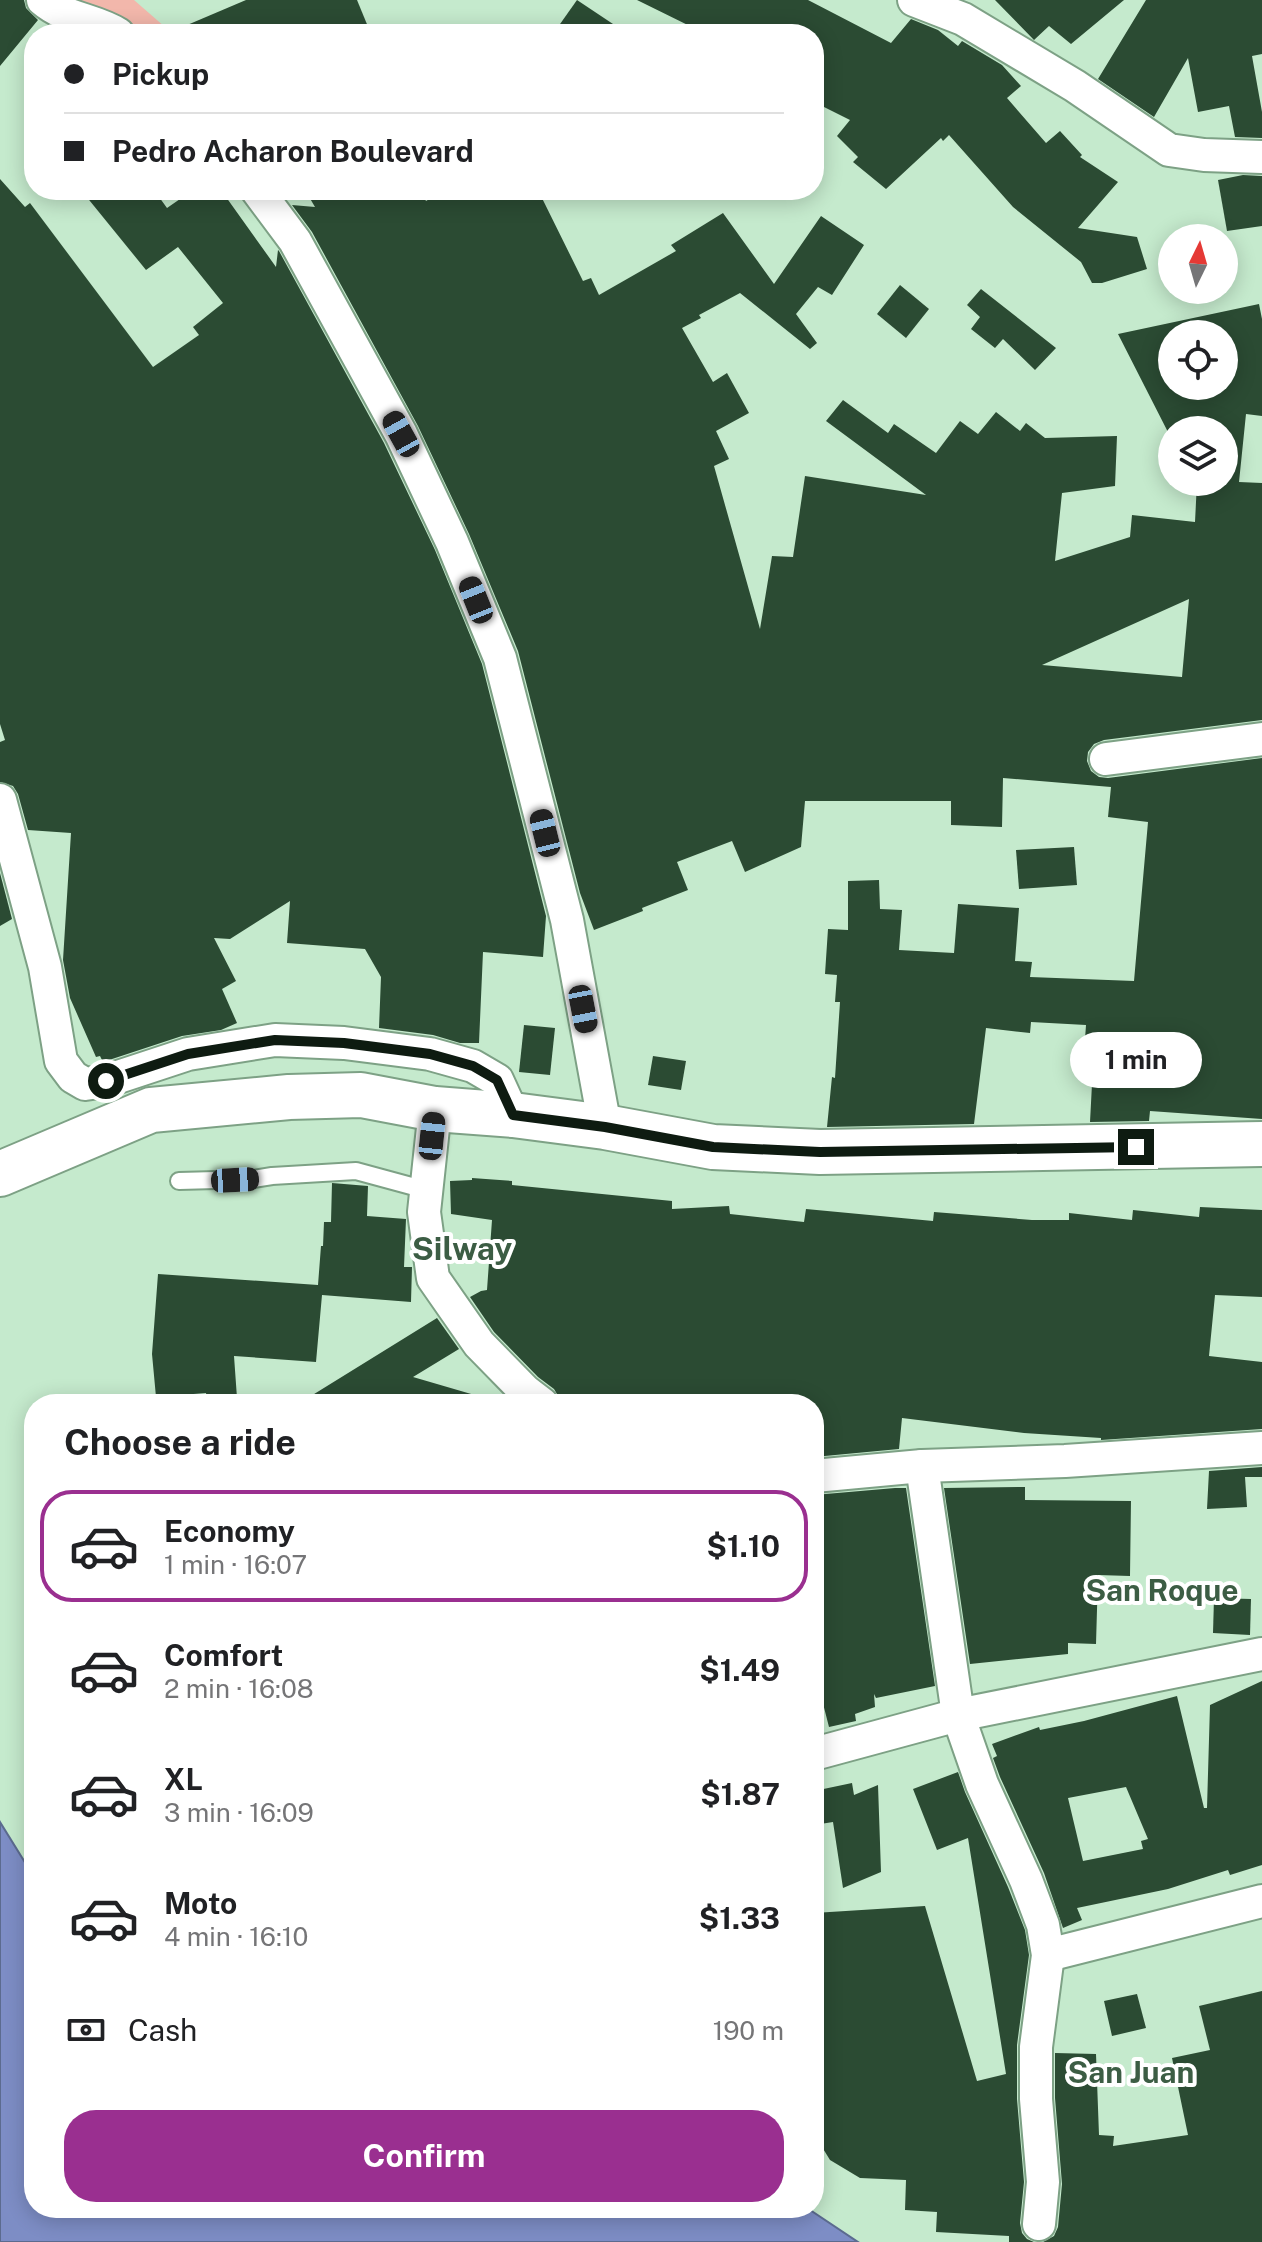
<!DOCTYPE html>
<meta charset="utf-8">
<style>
:root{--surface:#fff;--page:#f2f2f2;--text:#202124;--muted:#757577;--line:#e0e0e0;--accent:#9a2f90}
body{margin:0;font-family:"Public Sans",sans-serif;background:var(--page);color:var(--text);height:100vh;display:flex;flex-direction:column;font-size:30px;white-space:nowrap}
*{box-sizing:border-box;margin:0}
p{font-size:26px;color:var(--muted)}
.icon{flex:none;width:44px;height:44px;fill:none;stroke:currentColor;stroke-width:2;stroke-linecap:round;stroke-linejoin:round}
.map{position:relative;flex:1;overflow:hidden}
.drawer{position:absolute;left:24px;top:1394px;width:800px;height:824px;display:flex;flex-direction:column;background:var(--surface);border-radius:32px;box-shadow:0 4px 20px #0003}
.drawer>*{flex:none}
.hud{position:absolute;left:24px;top:24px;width:800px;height:176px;border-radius:32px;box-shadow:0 4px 20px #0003;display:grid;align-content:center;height:176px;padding:0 40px;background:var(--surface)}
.needle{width:52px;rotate:5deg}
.controls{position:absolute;left:1158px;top:224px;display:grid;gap:16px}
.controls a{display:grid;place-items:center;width:80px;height:80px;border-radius:50%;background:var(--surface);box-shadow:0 4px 20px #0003;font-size:40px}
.end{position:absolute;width:36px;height:36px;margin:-18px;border:10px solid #0e1b11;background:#fff;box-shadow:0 0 0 4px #fff}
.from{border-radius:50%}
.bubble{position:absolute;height:56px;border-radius:28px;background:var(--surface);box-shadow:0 4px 20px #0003;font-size:26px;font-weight:700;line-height:56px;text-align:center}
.car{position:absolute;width:24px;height:48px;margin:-24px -12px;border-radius:10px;box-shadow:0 0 6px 2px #0007;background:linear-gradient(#222 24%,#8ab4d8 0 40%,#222 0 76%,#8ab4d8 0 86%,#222 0)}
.hud b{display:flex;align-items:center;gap:28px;height:76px;font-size:30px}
.hud b+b{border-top:2px solid var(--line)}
.hud i{width:20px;height:20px;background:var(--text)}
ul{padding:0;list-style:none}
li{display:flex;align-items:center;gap:24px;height:112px;margin:0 16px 12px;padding:0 24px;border:4px solid transparent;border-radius:32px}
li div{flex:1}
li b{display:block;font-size:30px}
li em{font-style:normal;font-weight:700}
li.selected{border-color:var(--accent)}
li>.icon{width:72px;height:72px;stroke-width:1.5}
h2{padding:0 40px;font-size:36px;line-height:96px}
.pay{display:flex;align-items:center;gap:20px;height:88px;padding:0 40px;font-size:30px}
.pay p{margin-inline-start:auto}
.primary-button{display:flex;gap:16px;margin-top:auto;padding:16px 40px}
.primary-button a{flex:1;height:92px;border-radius:32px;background:var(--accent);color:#fff;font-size:32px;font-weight:700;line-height:92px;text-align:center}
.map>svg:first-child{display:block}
.green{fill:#f2b7ab}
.water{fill:#7d8dc5;stroke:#5c6b8f;stroke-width:2}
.building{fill:#2b4b33;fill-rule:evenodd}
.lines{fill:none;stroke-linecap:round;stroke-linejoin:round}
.lane-casing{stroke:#7da185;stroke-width:20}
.street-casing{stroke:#7da185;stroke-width:36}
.secondary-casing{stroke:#7da185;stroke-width:48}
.lane{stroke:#fff;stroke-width:16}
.street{stroke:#fff;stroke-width:32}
.secondary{stroke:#fff;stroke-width:44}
.route{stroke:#0e1b11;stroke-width:10}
.labels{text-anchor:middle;stroke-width:8;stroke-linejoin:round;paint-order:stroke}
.neighbourhood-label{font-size:30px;font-weight:bold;fill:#3c5d44;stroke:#fff}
.quarter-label{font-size:32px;font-weight:bold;fill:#3c5d44;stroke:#fff}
</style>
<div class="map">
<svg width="1262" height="2242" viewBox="0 0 1262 2242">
<rect width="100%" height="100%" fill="#c5eacd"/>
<polygon class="green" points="79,0 134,0 173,34 88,34 66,15"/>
<polygon class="water" points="0,1822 26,1864 34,1871 34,2208 807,2208 858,2242 0,2242"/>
<g class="building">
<polygon points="0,0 24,0 26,8 38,20 0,66"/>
<polygon points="246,0 357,0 371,34 166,34"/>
<polygon points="577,0 628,34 553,34"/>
<polygon points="637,0 808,0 891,43 911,19 938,30 958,46 962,41 1002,65 1021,86 1007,98 1046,143 1060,131 1082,155 1080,157 1118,182 1078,228 1137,237 1147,269 1102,283 1092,283 1081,262 1013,207 949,135 943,141 941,138 886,189 853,162 858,157 837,136 850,120 814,102 814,34 706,34"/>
<polygon points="995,0 1124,0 1071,44 1049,26 1034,40"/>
<polygon points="1146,0 1262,0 1262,54 1252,56 1262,112 1262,138 1235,137 1229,106 1198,112 1188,58 1154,117 1098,79"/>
<polygon points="1243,175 1262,176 1262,226 1227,231 1218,180"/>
<polygon points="0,179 25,207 30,203 153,367 199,335 193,327 223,303 178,247 146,270 81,190 154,190 167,208 193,190 221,190 276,267 278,250 279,251 384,443 435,550 482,664 546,916 543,957 483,952 479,1043 460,1043 433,1035 379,1028 381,977 365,949 287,943 290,901 230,939 214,938 236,981 222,989 237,1023 221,1030 182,1036 103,1062 100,1056 96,1057 70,998 63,960 71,833 28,830 18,794 13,786 0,782 0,742 5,740 0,724"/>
<path d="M305,190h115l6,11 19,-11h93l45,91 8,-3 8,17 77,-44 -5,-6 52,-32 51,71 47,-68 43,29 -32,50 -14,-8 -22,27 21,29 -7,6 -70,-56 -41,22 2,3 -19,10 31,54 14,-9 22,40 -33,18 13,28 -15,7 46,163 12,-73 21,1 12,-81 121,19 -100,-74 17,-21 45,33 6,-9 42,29 24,-32 18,13 18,-22 24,19 6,-8 19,15 72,-2 -2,50 -53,7 -7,68 75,-24 2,-22 63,7 2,-40h27v-52h-52l-1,8 -53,-104 141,-30 3,15v97l-16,-2 -7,68 23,1v237l-158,20 -10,4 -6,8 -1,9 4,10 8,6 9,1 154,-20v361l-112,-8 -1,10 -59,1 2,-38 -10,-1 4,-58 -55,-3 -1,11 -44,-5 -12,96 -147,3 5,-50 3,1 5,-76h-5l2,-27 -12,-1 3,-45 20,1v-49l31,-1 1,29 22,1 -3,40 55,3 4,-49 61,4 -4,53 17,1 -2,15 104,4 14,-159 -40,-5 3,-30 -108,-9 -1,49 -51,-2v-24h-146l-4,46 -56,25 -13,-31 -55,21 11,28 -46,18 1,3 -49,19 -14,-37 -62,-242 -49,-117 -51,-108 -106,-194 -20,-27 23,2zM1172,334h52v52h-52zM1189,599l-7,78 -140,-12z"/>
<polygon points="900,285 929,309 906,338 877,314"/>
<polygon points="981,289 1056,348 1035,370 1003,339 995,348 971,329 980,317 967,305"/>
<polygon points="1074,847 1077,885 1019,889 1016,850"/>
<polygon points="0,873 12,919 0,926"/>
<polygon points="524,1025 555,1028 550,1075 519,1072"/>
<polygon points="653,1056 686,1061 681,1090 648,1085"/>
<polygon points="472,1178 512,1181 512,1185 672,1201 672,1209 729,1206 730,1214 804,1222 806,1209 933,1221 934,1212 1032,1220 1069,1220 1069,1213 1132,1220 1133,1210 1199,1217 1200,1207 1262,1210 1262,1297 1215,1295 1209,1356 1262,1362 1262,1429 1101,1440 1101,1438 1024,1433 902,1418 899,1449 814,1457 814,1404 644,1404 628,1401 626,1404 563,1404 554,1389 538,1377 494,1332 470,1297 481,1291 487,1290 492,1220 451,1214 450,1181 472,1180"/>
<polygon points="332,1183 368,1186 367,1216 406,1219 404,1267 412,1267 411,1302 322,1295 316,1362 234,1356 237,1398 207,1400 206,1393 156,1397 152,1354 158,1274 318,1285 321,1246 323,1246 324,1222 331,1222"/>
<polygon points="437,1318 459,1349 413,1377 478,1396 476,1404 298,1404"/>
<polygon points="1262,1467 1262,1477 1245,1477 1247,1507 1207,1509 1209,1471"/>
<polygon points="1025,1487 1025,1500 1131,1501 1130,1576 1098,1575 1096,1644 1068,1643 1068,1654 970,1664 944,1488"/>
<polygon points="895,1488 906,1488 935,1686 876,1698 874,1694 875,1707 855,1714 856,1721 829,1727 818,1684 814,1685 814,1574 819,1573 814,1495"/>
<polygon points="1214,1598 1251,1599 1250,1635 1213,1633"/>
<path d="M1262,1681v184l-32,10 -2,-5 -60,19 -91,19 5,12 -19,8 -19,-55 -44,-96 -7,-19 4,-2 -5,-12 47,-17 1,3 44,-9 93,-25 27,112h3l3,-103zM1126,1787l22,52 -7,2 2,8 -60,12 -15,-63z"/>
<polygon points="958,1772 965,1792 1008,1887 1025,1930 1029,1955 1017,2045 1017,2099 1024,2182 1020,2223 1022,2233 1027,2239 1034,2242 1009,2242 1009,2236 936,2232 937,2212 905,2210 906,2180 860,2178 830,2160 814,2134 814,1913 925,1906 977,2081 1006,2074 968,1838 937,1850 913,1789"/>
<polygon points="852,1783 854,1795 878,1785 881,1872 843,1888 833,1822 814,1825 814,1791"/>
<polygon points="1262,1991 1262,2242 1043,2242 1054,2236 1058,2227 1062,2184 1055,2098 1055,2053 1096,2054 1099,2135 1114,2136 1113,2146 1188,2135 1172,2058 1210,2050 1199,2006"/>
<polygon points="1137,1994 1146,2028 1112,2036 1104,2001"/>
</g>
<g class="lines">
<g class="lane-casing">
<polyline id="lane" points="179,1181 253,1179 272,1176 356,1171 426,1190"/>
</g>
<g class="street-casing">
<g id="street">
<path d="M43,0c22,19 51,19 75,34"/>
<polyline points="914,0 963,19 1075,86 1169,150 1204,155 1262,157"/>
<polyline points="257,190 295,241 401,434 452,542 500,658 567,920 605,1127"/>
<polyline points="1106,759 1262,739"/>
<polyline points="0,800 45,967 61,1061 73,1077 85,1084 106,1081 188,1054 275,1040 344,1043 430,1054 473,1066 497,1080 513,1115"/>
<polyline points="435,1109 424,1212 433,1278 479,1344 525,1391 542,1404"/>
<polyline points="922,1466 958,1715 982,1784 1026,1880 1043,1925 1048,1955 1036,2047 1036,2099 1043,2182 1039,2224"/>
<polyline points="814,1476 922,1466 1065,1461 1262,1448"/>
<polyline points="814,1754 958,1715 1262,1654"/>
<polyline points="1048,1955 1262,1901"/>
</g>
</g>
<g class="secondary-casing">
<polyline id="secondary" points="0,1174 151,1110 289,1097 361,1095 435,1109 513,1115 605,1127 713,1147 820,1152 1262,1144"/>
</g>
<use href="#lane" class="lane"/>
<use href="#street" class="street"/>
<use href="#secondary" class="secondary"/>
</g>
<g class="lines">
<polyline class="route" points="106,1081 188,1054 275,1040 344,1043 430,1054 473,1066 497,1080 513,1115 605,1127 713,1147 820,1152 1136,1147"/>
</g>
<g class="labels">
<g class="neighbourhood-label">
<text x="1162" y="1601">San Roque</text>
<text x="1131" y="2083">San Juan</text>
</g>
<g class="quarter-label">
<text x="462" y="1260">Silway</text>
</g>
</g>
</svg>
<div class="controls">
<a><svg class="needle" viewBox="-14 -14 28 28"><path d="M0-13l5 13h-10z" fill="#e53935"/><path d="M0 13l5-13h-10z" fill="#757577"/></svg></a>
<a><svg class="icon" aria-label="locate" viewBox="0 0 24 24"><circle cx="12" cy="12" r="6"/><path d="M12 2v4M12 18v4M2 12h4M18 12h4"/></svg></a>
<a><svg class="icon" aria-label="layers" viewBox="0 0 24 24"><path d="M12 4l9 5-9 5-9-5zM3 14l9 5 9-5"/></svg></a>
</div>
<i class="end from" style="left:106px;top:1081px"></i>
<i class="end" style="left:1136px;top:1147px"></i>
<div class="bubble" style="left:1070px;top:1032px;width:132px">1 min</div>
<i class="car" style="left:401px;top:434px;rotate:331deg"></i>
<i class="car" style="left:476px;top:600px;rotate:338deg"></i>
<i class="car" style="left:545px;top:833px;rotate:346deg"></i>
<i class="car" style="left:583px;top:1009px;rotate:169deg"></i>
<i class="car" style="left:432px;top:1136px;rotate:6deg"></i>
<i class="car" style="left:235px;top:1180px;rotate:87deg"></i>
<div class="hud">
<b><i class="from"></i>Pickup</b>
<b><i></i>Pedro Acharon Boulevard</b>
</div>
<section class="drawer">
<h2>Choose a ride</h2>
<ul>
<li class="selected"><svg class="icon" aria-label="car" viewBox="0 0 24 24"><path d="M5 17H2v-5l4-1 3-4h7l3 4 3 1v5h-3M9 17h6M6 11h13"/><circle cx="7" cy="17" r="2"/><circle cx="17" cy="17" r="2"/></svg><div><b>Economy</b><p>1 min · 16:07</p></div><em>$1.10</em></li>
<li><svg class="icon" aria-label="car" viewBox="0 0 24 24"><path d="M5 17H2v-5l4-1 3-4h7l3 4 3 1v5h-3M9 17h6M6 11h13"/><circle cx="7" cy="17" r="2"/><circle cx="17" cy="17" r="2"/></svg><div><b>Comfort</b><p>2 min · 16:08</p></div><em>$1.49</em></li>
<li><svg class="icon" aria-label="car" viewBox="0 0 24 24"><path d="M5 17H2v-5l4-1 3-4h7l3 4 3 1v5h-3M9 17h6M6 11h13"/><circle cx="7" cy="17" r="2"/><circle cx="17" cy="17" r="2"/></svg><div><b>XL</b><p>3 min · 16:09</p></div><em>$1.87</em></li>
<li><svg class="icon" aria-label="car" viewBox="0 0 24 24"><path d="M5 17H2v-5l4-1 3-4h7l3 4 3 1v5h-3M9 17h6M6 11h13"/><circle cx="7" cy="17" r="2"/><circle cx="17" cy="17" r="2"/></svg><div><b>Moto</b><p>4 min · 16:10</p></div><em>$1.33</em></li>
</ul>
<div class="pay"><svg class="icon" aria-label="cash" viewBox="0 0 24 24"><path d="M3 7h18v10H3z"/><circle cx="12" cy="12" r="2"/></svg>Cash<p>190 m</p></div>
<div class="primary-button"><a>Confirm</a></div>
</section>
</div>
